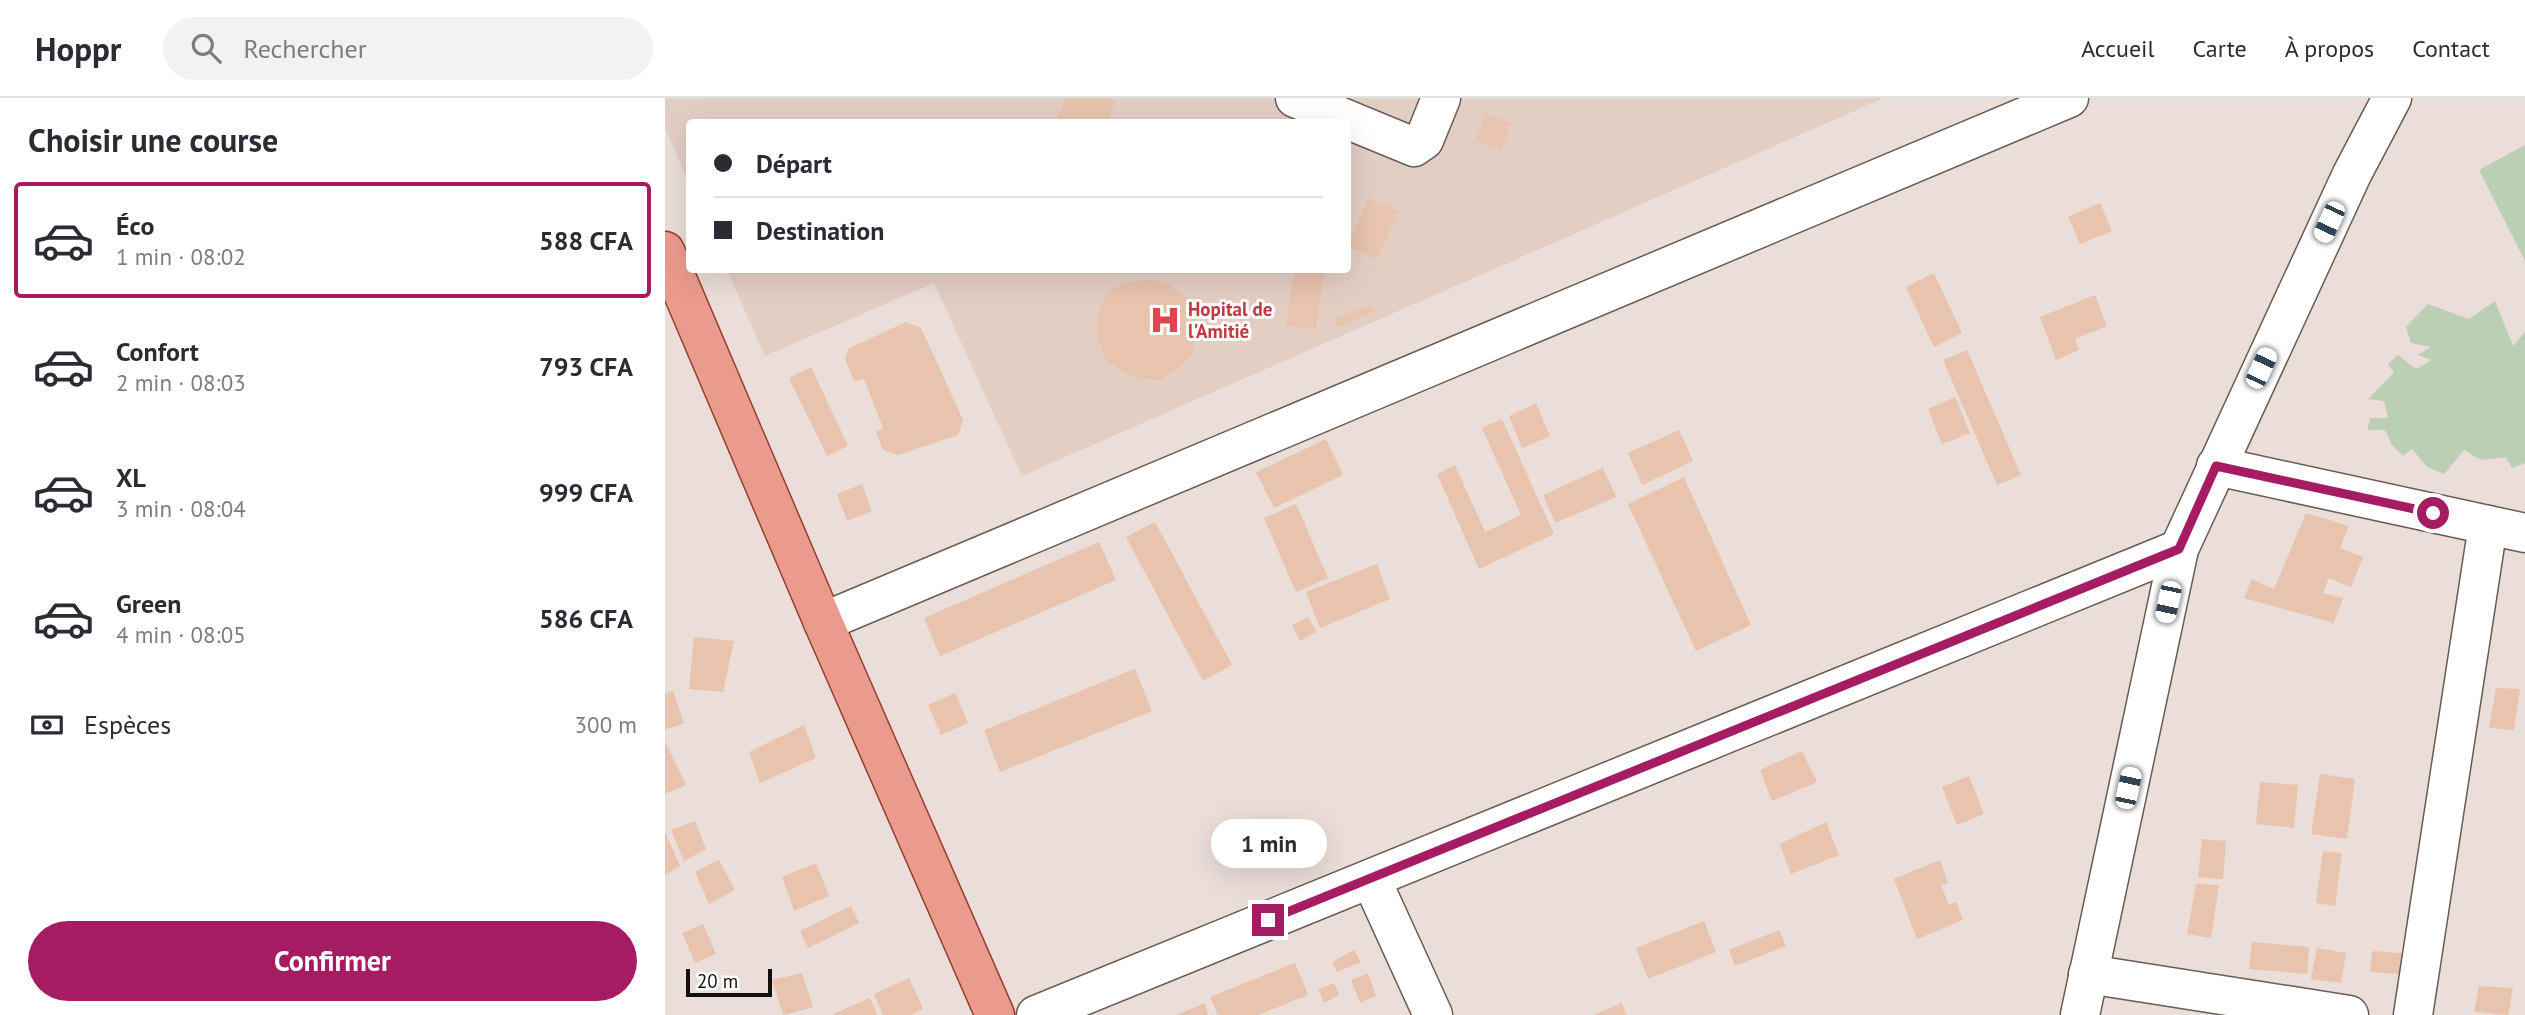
<!DOCTYPE html>
<html lang="fr">
<meta charset="utf-8">
<style>
:root{--surface:#fff;--page:#f2f2f3;--text:#2b2b33;--muted:#7c7c81;--line:#e1e1e2;--accent:#a61c63}
body{margin:0;font-family:"PT Sans",sans-serif;background:var(--page);color:var(--text);height:100vh;display:flex;flex-direction:column;font-size:26px;white-space:nowrap}
*{box-sizing:border-box;margin:0}
p{font-size:23px;color:var(--muted)}
.icon{flex:none;width:38px;height:38px;fill:none;stroke:currentColor;stroke-width:2;stroke-linecap:round;stroke-linejoin:round}
.map{position:relative;flex:1;overflow:hidden}
.drawer{display:flex;flex-direction:column;background:var(--surface);width:665px}
.drawer>*{flex:none}
.top-card{position:absolute;left:21px;top:21px;width:665px;height:154px;border-radius:7px;box-shadow:0 7px 28px #0002;display:grid;align-content:center;height:154px;padding:0 28px;background:var(--surface)}
.scale{position:absolute;left:21px;bottom:18px;width:86px;box-sizing:border-box;padding-left:7px;border:4px solid #130f0d;border-top:0;font-size:19px;line-height:24px;white-space:nowrap;color:#130f0d;-webkit-text-stroke:5px #fff;paint-order:stroke}
.end{position:absolute;width:32px;height:32px;margin:-16px;border:9px solid #a61c63;background:#fff;box-shadow:0 0 0 4px #fff}
.from{border-radius:50%}
.bubble{position:absolute;height:49px;border-radius:24px;background:var(--surface);box-shadow:0 7px 28px #0002;font-size:23px;font-weight:700;line-height:49px;text-align:center}
.car{position:absolute;width:21px;height:42px;margin:-21px -10px;border-radius:9px;box-shadow:0 0 5px 2px #0007;background:linear-gradient(#fff 24%,#345 0 40%,#fff 0 76%,#345 0 86%,#fff 0)}
.top-card b{display:flex;align-items:center;gap:24px;height:66px;font-size:26px}
.top-card b+b{border-top:2px solid var(--line)}
.top-card i{width:18px;height:18px;background:var(--text)}
ul{padding:0;list-style:none}
li{display:flex;align-items:center;gap:21px;height:116px;margin:0 14px 10px;padding:0 14px;border:4px solid transparent;border-radius:7px}
li div{flex:1}
li b{display:block;font-size:26px}
li em{font-style:normal;font-weight:700}
li.active{border-color:var(--accent)}
li>.icon{width:63px;height:63px;stroke-width:1.5}
h2{padding:0 28px;font-size:32px;line-height:84px}
.pay{display:flex;align-items:center;gap:18px;height:77px;padding:0 28px;font-size:26px}
.pay p{margin-inline-start:auto}
.primary-button{display:flex;gap:14px;margin-top:auto;padding:14px 28px}
.primary-button a{flex:1;height:80px;border-radius:42px;background:var(--accent);color:#fff;font-size:28px;font-weight:700;line-height:80px;text-align:center}
header{display:flex;align-items:center;gap:42px;box-sizing:border-box;height:98px;padding:0 35px;background:var(--surface);border-bottom:2px solid var(--line)}
header strong{font-size:33px}
nav{display:flex;gap:38px;margin-inline-start:auto;font-size:24px}
.search{width:490px;height:63px;background:var(--page);display:flex;align-items:center;gap:18px;box-sizing:border-box;padding:0 24px;border-radius:38px;color:var(--muted);font-size:26px}
main{display:flex;flex:1;min-height:0}
.map>svg:first-child{display:block}
.built{fill:#e3cec4}
.green{fill:#bbcfb4}
.building{fill:#e8c3ad}
.lines{fill:none;stroke-linecap:round;stroke-linejoin:round}
.minor-casing{stroke:#675b56;stroke-width:41}
.major-casing{stroke:#963e2f;stroke-width:41}
.minor{stroke:#fff;stroke-width:38}
.major{stroke:#eb9b8e;stroke-width:38}
.route{stroke:#a61c63;stroke-width:9}
.labels{text-anchor:middle;stroke-width:6;stroke-linejoin:round;paint-order:stroke}
.health-label{font-size:19px;font-weight:bold;fill:#be3a42;stroke:#fff;text-anchor:start}
</style>
<header>
<strong>Hoppr</strong>
<div class="search"><svg class="icon" aria-label="search" viewBox="0 0 24 24"><circle cx="10" cy="10" r="6"/><path d="M15 15l6 6"/></svg>Rechercher</div>
<nav><a>Accueil</a><a>Carte</a><a>À propos</a><a>Contact</a></nav>
</header>
<main>
<section class="drawer">
<h2>Choisir une course</h2>
<ul>
<li class="active"><svg class="icon" aria-label="car" viewBox="0 0 24 24"><path d="M5 17H2v-5l4-1 3-4h7l3 4 3 1v5h-3M9 17h6M6 11h13"/><circle cx="7" cy="17" r="2"/><circle cx="17" cy="17" r="2"/></svg><div><b>Éco</b><p>1 min · 08:02</p></div><em>588 CFA</em></li>
<li><svg class="icon" aria-label="car" viewBox="0 0 24 24"><path d="M5 17H2v-5l4-1 3-4h7l3 4 3 1v5h-3M9 17h6M6 11h13"/><circle cx="7" cy="17" r="2"/><circle cx="17" cy="17" r="2"/></svg><div><b>Confort</b><p>2 min · 08:03</p></div><em>793 CFA</em></li>
<li><svg class="icon" aria-label="car" viewBox="0 0 24 24"><path d="M5 17H2v-5l4-1 3-4h7l3 4 3 1v5h-3M9 17h6M6 11h13"/><circle cx="7" cy="17" r="2"/><circle cx="17" cy="17" r="2"/></svg><div><b>XL</b><p>3 min · 08:04</p></div><em>999 CFA</em></li>
<li><svg class="icon" aria-label="car" viewBox="0 0 24 24"><path d="M5 17H2v-5l4-1 3-4h7l3 4 3 1v5h-3M9 17h6M6 11h13"/><circle cx="7" cy="17" r="2"/><circle cx="17" cy="17" r="2"/></svg><div><b>Green</b><p>4 min · 08:05</p></div><em>586 CFA</em></li>
</ul>
<div class="pay"><svg class="icon" aria-label="cash" viewBox="0 0 24 24"><path d="M3 7h18v10H3z"/><circle cx="12" cy="12" r="2"/></svg>Espèces<p>300 m</p></div>
<div class="primary-button"><a>Confirmer</a></div>
</section>
<div class="map">
<svg width="1860" height="917" viewBox="0 0 1860 917">
<rect width="100%" height="100%" fill="#ebddd7"/>
<polygon class="built" points="0,0 1219,0 357,378 269,185 100,258 62,172 682,172 682,24 24,24 24,86 0,30"/>
<g class="green">
<polygon points="1860,47 1860,163 1814,72"/>
<polygon points="1830,203 1848,248 1860,234 1860,365 1847,370 1841,359 1816,362 1799,352 1779,376 1762,369 1747,351 1738,358 1727,347 1720,332 1702,332 1706,320 1723,320 1719,303 1703,301 1729,275 1723,266 1733,257 1751,271 1767,262 1753,257 1766,249 1746,245 1741,229 1763,206 1804,221"/>
</g>
<g class="building">
<polygon points="401,0 442,0 451,3 442,24 391,24"/>
<polygon points="822,16 846,25 836,52 811,42"/>
<polygon points="704,100 734,113 712,161 682,148"/>
<polygon points="1435,105 1447,133 1415,146 1403,119"/>
<polygon points="629,172 659,174 651,232 621,227"/>
<polygon points="1269,175 1297,235 1269,249 1241,189"/>
<polygon points="483,182 501,185 528,204 531,231 527,256 513,271 494,282 474,280 458,274 441,262 432,239 432,222 437,205 447,191 466,184"/>
<polygon points="1430,197 1442,228 1410,241 1414,252 1391,262 1375,219"/>
<polygon points="706,207 709,214 672,229 669,221"/>
<polygon points="241,224 256,230 298,322 293,337 233,357 218,352 211,334 218,330 199,281 189,283 180,261 183,251"/>
<polygon points="1302,252 1356,377 1332,387 1278,262"/>
<polygon points="146,269 183,348 162,358 124,280"/>
<polygon points="1290,299 1305,335 1277,346 1263,311"/>
<polygon points="871,305 885,338 857,350 844,318"/>
<polygon points="837,321 889,436 814,471 772,376 790,367 820,434 856,417 817,330"/>
<polygon points="1014,332 1028,363 977,387 963,355"/>
<polygon points="661,341 678,377 609,410 591,374"/>
<polygon points="938,370 951,399 890,425 878,397"/>
<polygon points="1019,379 1086,527 1031,553 963,406"/>
<polygon points="197,386 207,413 182,423 172,396"/>
<polygon points="631,406 663,480 631,494 599,420"/>
<polygon points="1641,415 1684,428 1675,450 1698,459 1686,489 1664,480 1658,495 1678,500 1669,525 1579,500 1587,481 1609,491"/>
<polygon points="490,424 567,567 538,583 461,439"/>
<polygon points="434,444 451,482 275,558 259,520"/>
<polygon points="712,466 725,501 655,530 641,494"/>
<polygon points="643,519 651,534 635,543 627,527"/>
<polygon points="29,539 69,543 58,594 24,591"/>
<polygon points="470,571 487,613 335,674 319,632"/>
<polygon points="1831,590 1855,591 1849,632 1824,630"/>
<polygon points="8,593 19,625 0,632 0,596"/>
<polygon points="290,595 303,625 276,637 263,607"/>
<polygon points="139,627 151,660 95,685 84,654"/>
<polygon points="0,643 21,687 0,696"/>
<polygon points="1137,653 1152,684 1107,703 1095,672"/>
<polygon points="1655,676 1690,681 1682,741 1646,736"/>
<polygon points="1304,678 1319,716 1292,727 1277,689"/>
<polygon points="1595,684 1633,687 1629,730 1591,726"/>
<polygon points="30,723 41,751 19,763 6,732"/>
<polygon points="1161,724 1174,757 1126,776 1115,746"/>
<polygon points="0,734 15,768 0,777"/>
<polygon points="1537,741 1561,743 1558,781 1533,779"/>
<polygon points="1658,753 1677,755 1670,808 1651,805"/>
<polygon points="54,762 70,792 44,806 30,774"/>
<polygon points="1275,762 1283,785 1276,787 1284,807 1291,804 1298,822 1252,841 1229,781"/>
<polygon points="151,765 164,798 129,813 117,779"/>
<polygon points="1531,786 1554,787 1546,840 1522,836"/>
<polygon points="186,808 194,825 143,850 135,833"/>
<polygon points="1039,823 1051,854 983,881 971,850"/>
<polygon points="38,826 51,856 30,865 17,835"/>
<polygon points="1114,832 1121,848 1070,868 1064,852"/>
<polygon points="1587,844 1644,849 1642,876 1584,871"/>
<polygon points="1652,850 1681,855 1676,885 1646,881"/>
<polygon points="689,852 696,864 672,874 667,864"/>
<polygon points="1707,853 1747,856 1746,877 1705,874"/>
<polygon points="630,865 643,897 593,917 553,917 545,899"/>
<polygon points="137,875 148,909 118,917 107,882"/>
<polygon points="703,875 711,898 695,905 686,882"/>
<polygon points="244,880 258,911 245,917 218,917 209,896"/>
<polygon points="669,885 674,897 659,905 653,892"/>
<polygon points="1814,888 1848,890 1843,917 1809,914"/>
<polygon points="205,900 212,917 166,917"/>
<polygon points="540,905 543,917 511,917"/>
<polygon points="957,905 961,917 928,917"/>
</g>
<g class="lines">
<g class="minor-casing">
<g id="minor">
<polyline points="630,0 749,49 759,42 776,0"/>
<polyline points="1551,368 1860,435"/>
<polyline points="158,524 1404,0"/>
<polyline points="706,781 768,917"/>
<polyline points="1423,876 1684,917"/>
<polyline points="371,917 1514,451"/>
<polyline points="1415,917 1514,451 1687,76 1727,0"/>
<polyline points="1748,917 1823,427"/>
</g>
</g>
<g class="major-casing">
<polyline id="major" points="0,153 158,524 330,917"/>
</g>
<use href="#minor" class="minor"/>
<use href="#major" class="major"/>
</g>
<g class="lines">
<polyline class="route" points="603,822 1514,451 1551,368 1768,415"/>
</g>
<defs>
<g id="hospital-bare" transform="scale(2.415)"><path d="M-5-5h3v3.5h4V-5h3V5h-3V1.5h-4V5h-3Z" fill="#e0444e" stroke="#fff" stroke-width="2.5" paint-order="stroke"/></g>
</defs>
<g fill-rule="evenodd">
<use href="#hospital-bare" x="500" y="222"/>
</g>
<g class="labels">
<g class="health-label">
<text x="523" y="218">Hopital de<tspan x="523" dy="22">l'Amitié</tspan></text>
</g>
</g>
</svg>
<div class="scale">20 m</div>
<i class="end from" style="left:1768px;top:415px"></i>
<i class="end" style="left:603px;top:822px"></i>
<div class="bubble" style="left:546px;top:721px;width:116px">1 min</div>
<i class="car" style="left:1664px;top:124px;rotate:205deg"></i>
<i class="car" style="left:1596px;top:270px;rotate:25deg"></i>
<i class="car" style="left:1503px;top:504px;rotate:192deg"></i>
<i class="car" style="left:1463px;top:690px;rotate:12deg"></i>
<div class="top-card">
<b><i class="from"></i>Départ</b>
<b><i></i>Destination</b>
</div>
</div>
</main>
